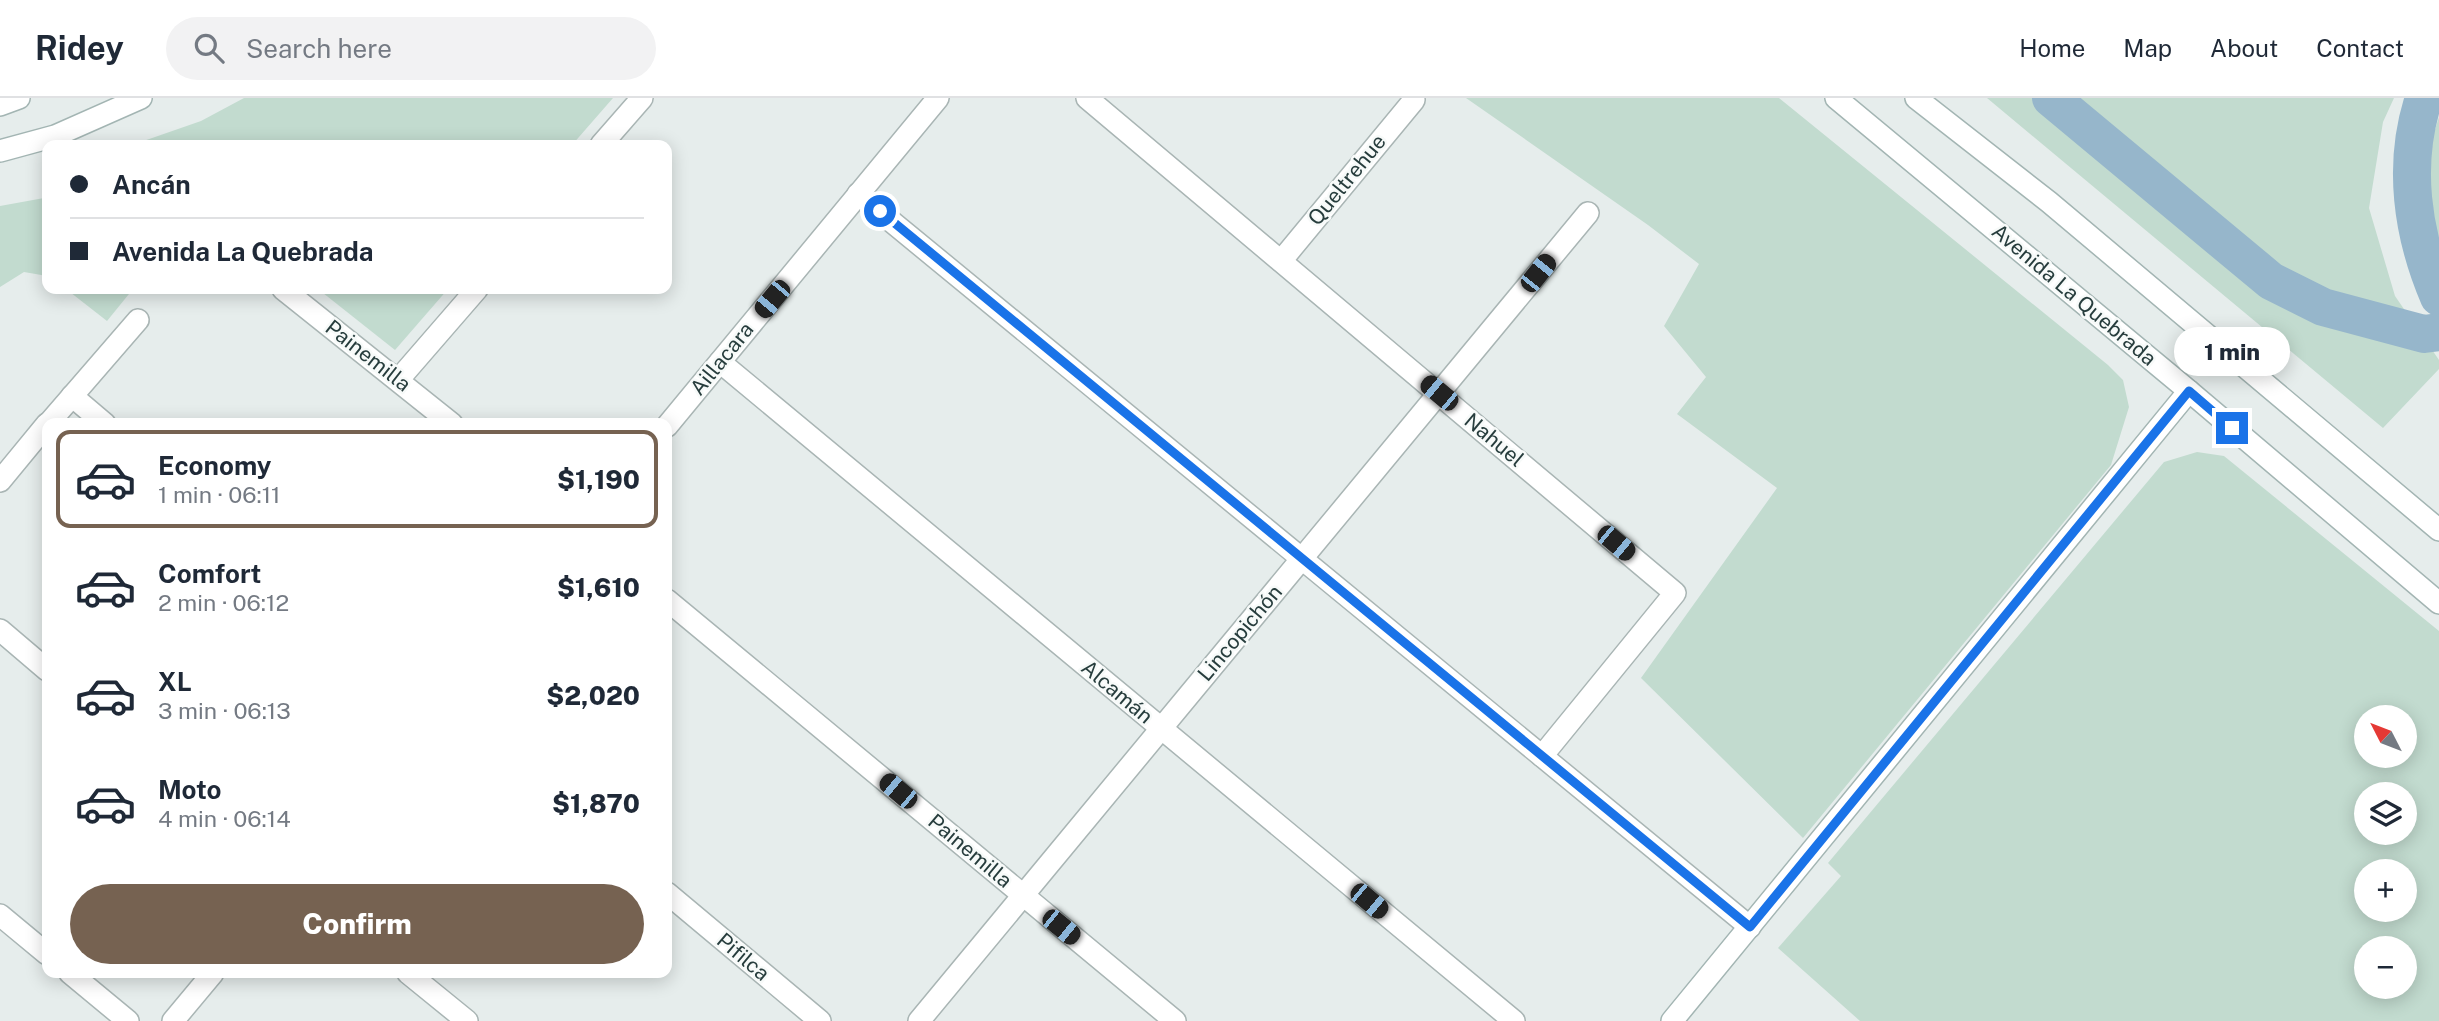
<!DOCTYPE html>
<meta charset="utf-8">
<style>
:root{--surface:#fff;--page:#f2f2f3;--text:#1f2937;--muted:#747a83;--line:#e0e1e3;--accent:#766251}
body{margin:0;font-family:"Public Sans",sans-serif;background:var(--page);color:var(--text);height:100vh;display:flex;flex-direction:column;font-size:26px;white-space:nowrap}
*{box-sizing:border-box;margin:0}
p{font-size:23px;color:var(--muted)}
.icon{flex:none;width:38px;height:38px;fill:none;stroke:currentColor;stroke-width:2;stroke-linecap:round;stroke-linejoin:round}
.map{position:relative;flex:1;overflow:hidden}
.panel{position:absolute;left:42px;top:320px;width:630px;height:560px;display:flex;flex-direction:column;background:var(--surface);border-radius:14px;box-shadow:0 4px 18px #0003}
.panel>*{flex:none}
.hud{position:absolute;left:42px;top:42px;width:630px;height:154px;border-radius:14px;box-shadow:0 4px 18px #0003;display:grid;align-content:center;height:154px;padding:0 28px;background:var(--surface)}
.needle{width:46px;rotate:312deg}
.controls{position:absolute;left:2354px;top:607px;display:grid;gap:14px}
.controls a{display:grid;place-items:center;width:63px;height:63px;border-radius:50%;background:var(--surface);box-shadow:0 4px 18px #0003;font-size:35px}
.end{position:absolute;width:32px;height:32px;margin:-16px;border:9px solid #1a73e8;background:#fff;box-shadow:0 0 0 4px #fff}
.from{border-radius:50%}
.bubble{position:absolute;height:49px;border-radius:24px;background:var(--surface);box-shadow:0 4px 18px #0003;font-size:23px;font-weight:800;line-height:49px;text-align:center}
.car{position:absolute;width:21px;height:42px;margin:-21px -10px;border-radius:9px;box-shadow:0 0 5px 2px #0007;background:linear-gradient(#222 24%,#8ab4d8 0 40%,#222 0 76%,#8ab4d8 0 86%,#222 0)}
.hud b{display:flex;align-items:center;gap:24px;height:66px;font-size:26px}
.hud b+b{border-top:2px solid var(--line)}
.hud i{width:18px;height:18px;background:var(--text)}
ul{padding:12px 0 0;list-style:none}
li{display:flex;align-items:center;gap:21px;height:98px;margin:0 14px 10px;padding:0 14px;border:4px solid transparent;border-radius:14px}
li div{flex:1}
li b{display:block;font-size:26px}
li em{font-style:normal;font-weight:800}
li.active{border-color:var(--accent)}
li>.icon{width:63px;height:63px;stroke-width:1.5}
.button{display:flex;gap:14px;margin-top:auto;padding:14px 28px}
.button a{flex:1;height:80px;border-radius:42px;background:var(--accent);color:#fff;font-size:28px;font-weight:800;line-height:80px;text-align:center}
header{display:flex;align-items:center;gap:42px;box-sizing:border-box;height:98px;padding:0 35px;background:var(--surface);border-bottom:2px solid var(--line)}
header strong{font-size:33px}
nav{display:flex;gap:38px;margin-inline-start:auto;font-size:24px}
.search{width:490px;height:63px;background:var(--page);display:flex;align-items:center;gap:18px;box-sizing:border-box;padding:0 24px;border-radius:38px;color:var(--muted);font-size:26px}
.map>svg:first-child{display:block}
.green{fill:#c2dbcf;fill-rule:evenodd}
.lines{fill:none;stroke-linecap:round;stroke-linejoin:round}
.canal{stroke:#96b6cb;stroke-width:38}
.street-casing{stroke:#a9b5b4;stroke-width:24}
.secondary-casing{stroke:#a3b5b3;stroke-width:24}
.street{stroke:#fff;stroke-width:21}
.secondary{stroke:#fff;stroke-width:21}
.route{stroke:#1a73e8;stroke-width:9}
.labels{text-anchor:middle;stroke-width:5;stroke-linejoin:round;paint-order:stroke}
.street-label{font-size:21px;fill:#273d3d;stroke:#f7faf9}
</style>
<header>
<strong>Ridey</strong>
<div class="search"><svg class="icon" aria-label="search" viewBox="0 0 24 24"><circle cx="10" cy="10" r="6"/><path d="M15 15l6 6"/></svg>Search here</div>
<nav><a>Home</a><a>Map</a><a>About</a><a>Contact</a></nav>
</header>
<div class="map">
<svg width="2439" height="923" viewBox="0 0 2439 923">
<rect width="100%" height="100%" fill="#e6edec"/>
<g class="green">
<polygon points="244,0 613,0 572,47 132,47 201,23"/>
<polygon points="1466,0 1779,0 2108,267 2123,282 2129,309 2111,367 1803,740 1641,580 1777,390 1677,316 1706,279 1664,228 1699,166 1648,127"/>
<polygon points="1987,0 2394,0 2383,24 2369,110 2395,198 2439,262 2439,271 2383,330"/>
<polygon points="2439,19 2439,144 2429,112 2431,44"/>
<polygon points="47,97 47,178 24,174 0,189 0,108 44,100"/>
<polygon points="66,191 133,191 107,223"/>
<polygon points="318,191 448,191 395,252"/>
<path d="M2197,354l27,4 215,175v390h-579l-82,-73 63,-72 -13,-13 336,-401zM2366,620h38v38h-38zM2366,696h38v39h-38zM2366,774h38v38h-38zM2366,850h38v39h-38z"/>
</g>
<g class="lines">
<g class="canal">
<polyline points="2051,0 2271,183 2323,209 2424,236 2439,234"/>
<path d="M2424,0c-22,66 -12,136 15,199"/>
</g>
<g class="street-casing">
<g id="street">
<polyline points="1087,0 1675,495 1542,658"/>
<polyline points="601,47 642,0"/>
<polyline points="858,96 1750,829"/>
<polyline points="1281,163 1414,2"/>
<polyline points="283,191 452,326"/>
<polyline points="720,264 1514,923"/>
<polyline points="399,281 477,191"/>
<polyline points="72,298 105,326"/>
<polyline points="48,326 138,222"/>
<polyline points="667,328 938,0"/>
<polyline points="0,383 47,326"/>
<polyline points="667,502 1175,923"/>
<polyline points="0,532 47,572"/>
<polyline points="667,795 820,923"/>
<polyline points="0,817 47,856"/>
<polyline points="70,875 128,923"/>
<polyline points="408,875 467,923"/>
<polyline points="173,923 213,875"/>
<polyline points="919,923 1588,115"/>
</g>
</g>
<g class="secondary-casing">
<g id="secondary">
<polyline points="1836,0 2189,293 2439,505"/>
<polyline points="1916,0 2049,104 2439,432"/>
<polyline points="0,7 19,0"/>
<polyline points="0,53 55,38 141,0"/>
<polyline points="1672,923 2189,293"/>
</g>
</g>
<use href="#street" class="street"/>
<use href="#secondary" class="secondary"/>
</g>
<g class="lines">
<polyline class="route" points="880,113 1750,829 2189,293 2232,330"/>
</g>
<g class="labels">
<g class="street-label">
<text transform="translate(1347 82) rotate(-51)" y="7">Queltrehue</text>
<text transform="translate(2074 197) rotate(40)" y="7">Avenida La Quebrada</text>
<text transform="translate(368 258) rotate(38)" y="7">Painemilla</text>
<text transform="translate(722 261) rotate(-51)" y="7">Aillacara</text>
<text transform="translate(1494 342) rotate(40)" y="7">Nahuel</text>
<text transform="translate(1240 535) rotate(-50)" y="7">Lincopichón</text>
<text transform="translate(1117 594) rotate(40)" y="7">Alcamán</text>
<text transform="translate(970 753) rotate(40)" y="7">Painemilla</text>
<text transform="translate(743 859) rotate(40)" y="7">Pifilca</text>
</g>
</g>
</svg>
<div class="controls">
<a><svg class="needle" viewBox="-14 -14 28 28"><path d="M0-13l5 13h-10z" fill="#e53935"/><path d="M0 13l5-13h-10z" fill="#747a83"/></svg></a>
<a><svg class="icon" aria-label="layers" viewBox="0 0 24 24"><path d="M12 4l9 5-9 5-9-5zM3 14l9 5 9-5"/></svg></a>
<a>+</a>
<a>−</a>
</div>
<i class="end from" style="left:880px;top:113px"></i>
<i class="end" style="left:2232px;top:330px"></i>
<div class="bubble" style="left:2174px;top:229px;width:116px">1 min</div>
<i class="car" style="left:1538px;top:175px;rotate:39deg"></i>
<i class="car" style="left:772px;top:201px;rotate:220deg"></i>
<i class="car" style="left:1439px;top:295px;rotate:310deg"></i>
<i class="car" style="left:1616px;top:445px;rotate:130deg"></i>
<i class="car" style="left:898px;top:693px;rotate:310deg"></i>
<i class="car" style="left:1369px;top:803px;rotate:130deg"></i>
<i class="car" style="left:1061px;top:829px;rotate:129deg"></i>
<div class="hud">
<b><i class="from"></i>Ancán</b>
<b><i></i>Avenida La Quebrada</b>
</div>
<section class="panel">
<ul>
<li class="active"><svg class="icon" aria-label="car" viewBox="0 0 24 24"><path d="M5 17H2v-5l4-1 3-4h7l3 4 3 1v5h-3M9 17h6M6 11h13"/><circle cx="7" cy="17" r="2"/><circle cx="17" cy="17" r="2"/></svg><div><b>Economy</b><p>1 min · 06:11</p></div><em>$1,190</em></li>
<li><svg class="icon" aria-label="car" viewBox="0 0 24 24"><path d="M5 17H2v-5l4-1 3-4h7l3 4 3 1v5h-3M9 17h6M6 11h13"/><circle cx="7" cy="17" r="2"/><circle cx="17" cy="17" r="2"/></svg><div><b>Comfort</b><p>2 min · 06:12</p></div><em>$1,610</em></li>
<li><svg class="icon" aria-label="car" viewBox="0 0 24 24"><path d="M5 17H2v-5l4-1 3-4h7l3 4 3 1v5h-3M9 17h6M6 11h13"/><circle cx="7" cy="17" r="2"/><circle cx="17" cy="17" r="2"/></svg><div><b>XL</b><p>3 min · 06:13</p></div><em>$2,020</em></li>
<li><svg class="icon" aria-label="car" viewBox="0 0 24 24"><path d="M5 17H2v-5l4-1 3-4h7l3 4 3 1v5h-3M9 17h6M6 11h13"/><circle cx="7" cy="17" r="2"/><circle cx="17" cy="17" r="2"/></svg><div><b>Moto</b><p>4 min · 06:14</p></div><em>$1,870</em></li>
</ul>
<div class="button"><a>Confirm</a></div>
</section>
</div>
